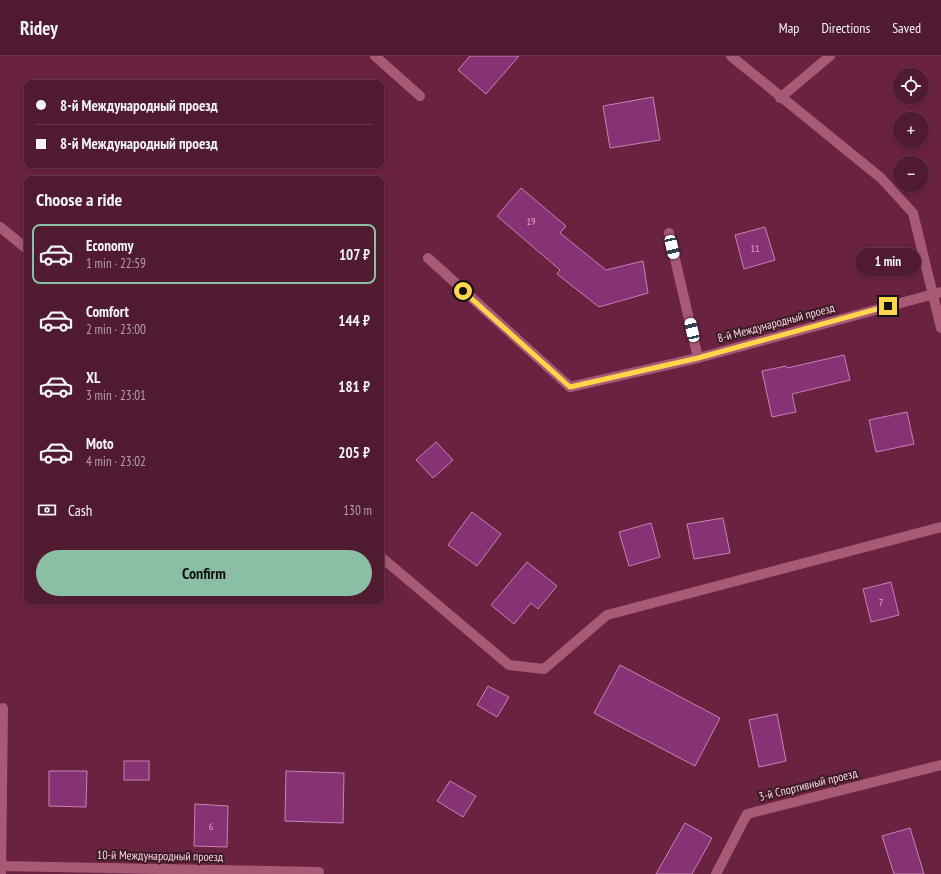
<!DOCTYPE html>
<meta charset="utf-8">
<style>
:root{--surface:#501a31;--page:#562339;--text:#f1f3f6;--muted:#b4a1ab;--line:#67384d;--accent:#8abfa5}
body{margin:0;font-family:"PT Sans Narrow",sans-serif;background:var(--page);color:var(--text);height:100vh;display:flex;flex-direction:column;font-size:15px;white-space:nowrap}
*{box-sizing:border-box;margin:0}
p{font-size:13px;color:var(--muted)}
.icon{flex:none;width:22px;height:22px;fill:none;stroke:currentColor;stroke-width:2;stroke-linecap:round;stroke-linejoin:round}
.map{position:relative;flex:1;overflow:hidden}
.side{position:absolute;left:24px;top:120px;width:360px;height:428px;display:flex;flex-direction:column;background:var(--surface);border-radius:8px;box-shadow:0 2px 6px #0003,0 0 0 1px var(--line)}
.side>*{flex:none}
.top-card{position:absolute;left:24px;top:24px;width:360px;height:88px;border-radius:8px;box-shadow:0 2px 6px #0003,0 0 0 1px var(--line);display:grid;align-content:center;height:88px;padding:0 12px;background:var(--surface)}
.controls{position:absolute;left:893px;top:12px;display:grid;gap:8px}
.controls a{display:grid;place-items:center;width:36px;height:36px;border-radius:50%;background:var(--surface);box-shadow:0 2px 6px #0003,0 0 0 1px var(--line);font-size:20px}
.end{position:absolute;width:18px;height:18px;margin:-9px;border:5px solid #ffd54a;background:#111;box-shadow:0 0 0 2px #111}
.from{border-radius:50%}
.bubble{position:absolute;height:28px;border-radius:14px;background:var(--surface);box-shadow:0 2px 6px #0003,0 0 0 1px var(--line);font-size:13px;font-weight:700;line-height:28px;text-align:center}
.car{position:absolute;width:12px;height:24px;margin:-12px -6px;border-radius:5px;box-shadow:0 0 3px 1px #0007;background:linear-gradient(#fff 24%,#345 0 40%,#fff 0 76%,#345 0 86%,#fff 0)}
.top-card b{display:flex;align-items:center;gap:14px;height:38px;font-size:15px}
.top-card b+b{border-top:1px solid var(--line)}
.top-card i{width:10px;height:10px;background:var(--text)}
ul{padding:0;list-style:none}
li{display:flex;align-items:center;gap:12px;height:60px;margin:0 8px 6px;padding:0 4px;border:2px solid transparent;border-radius:8px}
li div{flex:1}
li b{display:block;font-size:15px}
li em{font-style:normal;font-weight:700}
li.current{border-color:var(--accent)}
li>.icon{width:36px;height:36px;stroke-width:1.5}
h2{padding:0 12px;font-size:18px;line-height:48px}
.pay{display:flex;align-items:center;gap:10px;height:44px;padding:0 12px;font-size:15px}
.pay p{margin-inline-start:auto}
.action{display:flex;gap:8px;margin-top:auto;padding:8px 12px}
.action a{flex:1;height:46px;border-radius:24px;background:var(--accent);color:#111;font-size:16px;font-weight:700;line-height:46px;text-align:center}
header{display:flex;align-items:center;gap:24px;box-sizing:border-box;height:56px;padding:0 20px;background:var(--surface);border-bottom:1px solid var(--line)}
header strong{font-size:19px}
nav{display:flex;gap:22px;margin-inline-start:auto;font-size:14px}
.map>svg:first-child{display:block}
.building{fill:#873274;stroke:#c682b4}
.lines{fill:none;stroke-linecap:round;stroke-linejoin:round}
.lane{stroke:#a75976;stroke-width:10}
.street{stroke:#a75976;stroke-width:10}
.route{stroke:#ffd54a;stroke-width:5}
.labels{text-anchor:middle;stroke-width:4;stroke-linejoin:round;paint-order:stroke}
.number-label{font-size:10px;fill:#e0a9c4}
.street-label{font-size:12px;fill:#fed1df;stroke:#3b1b27}
</style>
<header>
<strong>Ridey</strong>
<nav><a>Map</a><a>Directions</a><a>Saved</a></nav>
</header>
<div class="map">
<svg width="941" height="818" viewBox="0 0 941 818">
<rect width="100%" height="100%" fill="#6a2241"/>
<g class="building">
<polygon points="470,0 519,0 486,38 458,14"/>
<polygon points="653,41 660,84 610,92 603,50"/>
<polygon points="521,132 566,170 560,177 606,214 643,205 648,237 599,251 557,218 560,214 497,160"/>
<polygon points="765,171 775,204 744,213 735,179"/>
<polygon points="844,299 850,324 792,338 796,356 772,361 762,315 786,310 787,312"/>
<polygon points="907,356 914,388 876,396 869,364"/>
<polygon points="436,386 453,404 433,422 416,404"/>
<polygon points="472,456 501,478 477,510 448,489"/>
<polygon points="723,462 730,497 694,503 687,468"/>
<polygon points="651,467 660,501 629,510 619,476"/>
<polygon points="527,506 557,530 538,553 531,547 514,568 491,549"/>
<polygon points="891,526 899,559 871,566 863,533"/>
<polygon points="620,609 720,662 695,710 594,657"/>
<polygon points="488,630 509,641 497,661 477,649"/>
<polygon points="777,658 786,705 759,711 749,664"/>
<rect x="124" y="705" width="25" height="19"/>
<polygon points="49,715 87,715 86,751 49,750"/>
<polygon points="286,715 344,717 343,767 285,765"/>
<polygon points="450,725 476,740 463,761 437,745"/>
<polygon points="195,748 228,750 227,791 194,790"/>
<polygon points="685,767 712,782 692,818 656,818"/>
<polygon points="910,772 924,818 894,818 882,780"/>
</g>
<g class="lines">
<g class="lane">
<polyline points="375,0 420,40"/>
<polyline points="780,42 830,0"/>
<polyline points="381,501 509,609 544,613 607,559 941,471"/>
</g>
<g class="street">
<polyline points="731,0 881,122 913,157 941,272"/>
<polyline points="0,171 27,193"/>
<polyline points="669,177 698,302"/>
<polyline points="428,202 570,331 698,302 941,236"/>
<polyline points="0,810 319,816"/>
<polyline points="1,818 3,652"/>
<polyline points="716,818 747,758 941,709"/>
</g>
</g>
<g class="lines">
<polyline class="route" points="463,235 570,331 698,302 888,250"/>
</g>
<g class="labels">
<g class="number-label">
<text x="531" y="169">19</text>
<text x="755" y="196">11</text>
<text x="881" y="550">7</text>
<text x="211" y="774">6</text>
</g>
<g class="street-label">
<text transform="translate(776 267) rotate(-15)" y="4">8-й Международный проезд</text>
<text transform="translate(808 729) rotate(-14)" y="4">3-й Спортивный проезд</text>
<text transform="translate(160 800) rotate(1)" y="4">10-й Международный проезд</text>
</g>
</g>
</svg>
<div class="controls">
<a><svg class="icon" aria-label="locate" viewBox="0 0 24 24"><circle cx="12" cy="12" r="6"/><path d="M12 2v4M12 18v4M2 12h4M18 12h4"/></svg></a>
<a>+</a>
<a>−</a>
</div>
<i class="end from" style="left:463px;top:235px"></i>
<i class="end" style="left:888px;top:250px"></i>
<div class="bubble" style="left:855px;top:192px;width:66px">1 min</div>
<i class="car" style="left:672px;top:191px;rotate:167deg"></i>
<i class="car" style="left:692px;top:274px;rotate:347deg"></i>
<div class="top-card">
<b><i class="from"></i>8-й Международный проезд</b>
<b><i></i>8-й Международный проезд</b>
</div>
<section class="side">
<h2>Choose a ride</h2>
<ul>
<li class="current"><svg class="icon" aria-label="car" viewBox="0 0 24 24"><path d="M5 17H2v-5l4-1 3-4h7l3 4 3 1v5h-3M9 17h6M6 11h13"/><circle cx="7" cy="17" r="2"/><circle cx="17" cy="17" r="2"/></svg><div><b>Economy</b><p>1 min · 22:59</p></div><em>107 ₽</em></li>
<li><svg class="icon" aria-label="car" viewBox="0 0 24 24"><path d="M5 17H2v-5l4-1 3-4h7l3 4 3 1v5h-3M9 17h6M6 11h13"/><circle cx="7" cy="17" r="2"/><circle cx="17" cy="17" r="2"/></svg><div><b>Comfort</b><p>2 min · 23:00</p></div><em>144 ₽</em></li>
<li><svg class="icon" aria-label="car" viewBox="0 0 24 24"><path d="M5 17H2v-5l4-1 3-4h7l3 4 3 1v5h-3M9 17h6M6 11h13"/><circle cx="7" cy="17" r="2"/><circle cx="17" cy="17" r="2"/></svg><div><b>XL</b><p>3 min · 23:01</p></div><em>181 ₽</em></li>
<li><svg class="icon" aria-label="car" viewBox="0 0 24 24"><path d="M5 17H2v-5l4-1 3-4h7l3 4 3 1v5h-3M9 17h6M6 11h13"/><circle cx="7" cy="17" r="2"/><circle cx="17" cy="17" r="2"/></svg><div><b>Moto</b><p>4 min · 23:02</p></div><em>205 ₽</em></li>
</ul>
<div class="pay"><svg class="icon" aria-label="cash" viewBox="0 0 24 24"><path d="M3 7h18v10H3z"/><circle cx="12" cy="12" r="2"/></svg>Cash<p>130 m</p></div>
<div class="action"><a>Confirm</a></div>
</section>
</div>
